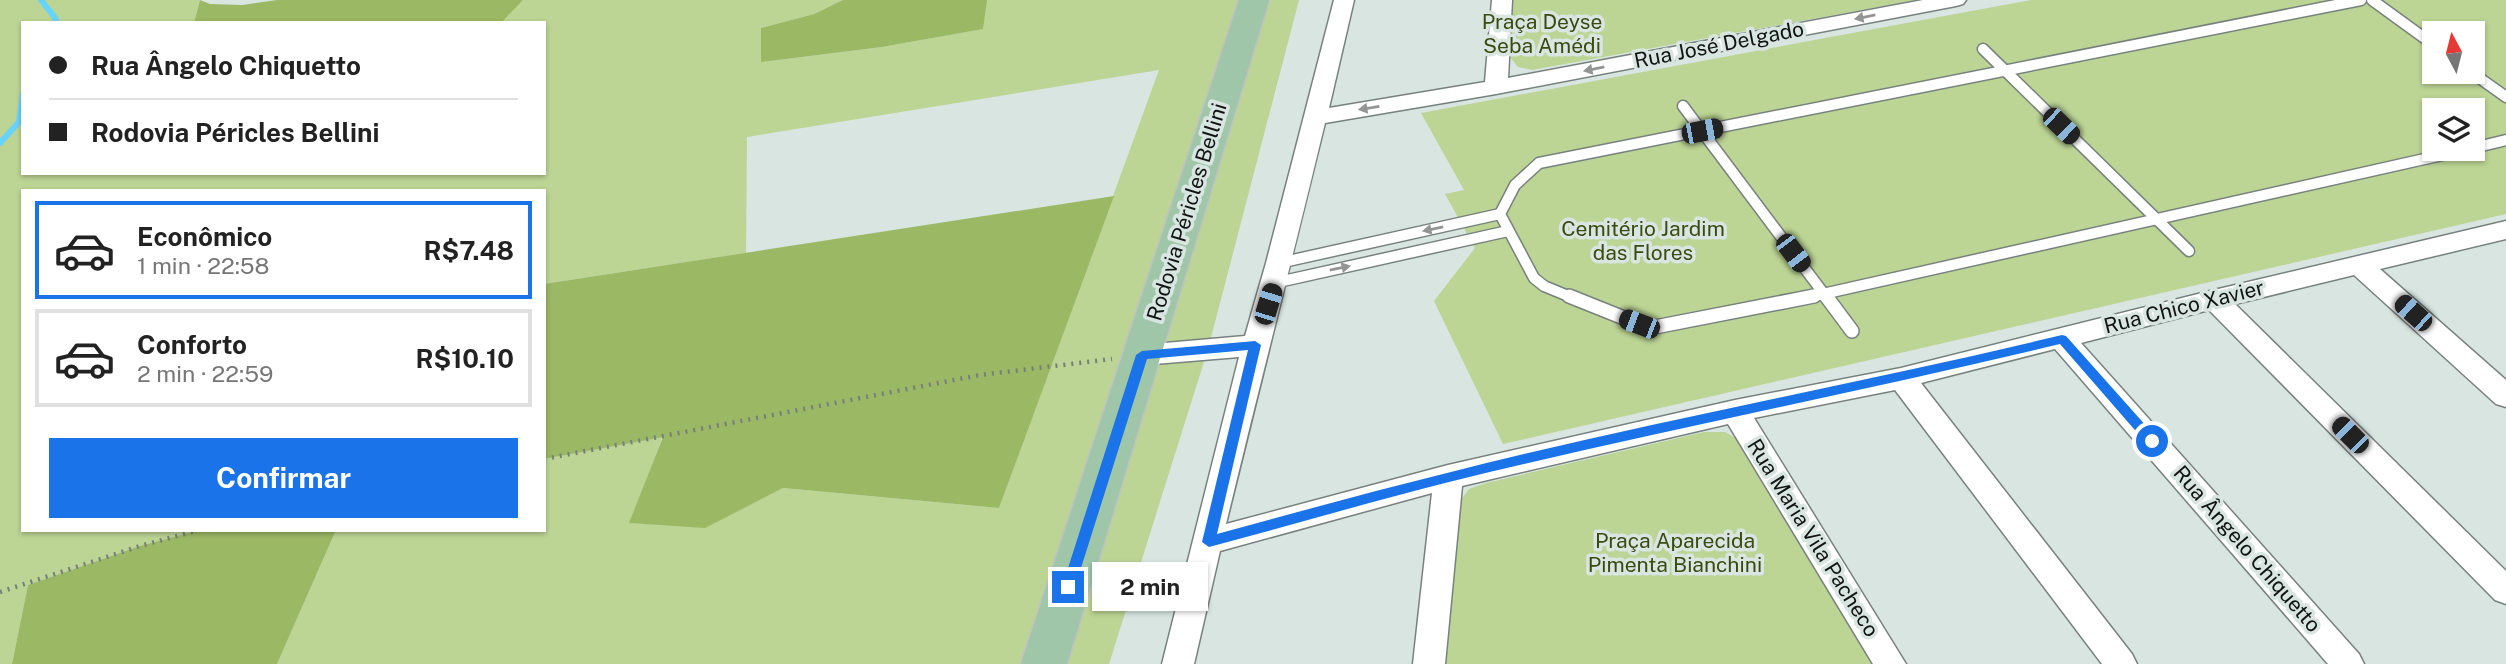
<!DOCTYPE html>
<html lang="pt">
<meta charset="utf-8">
<style>
:root{--surface:#fff;--page:#f6f6f6;--text:#222;--muted:#767676;--line:#e0e0e0;--accent:#1a73e8}
body{margin:0;font-family:"Public Sans",sans-serif;background:var(--page);color:var(--text);height:100vh;display:flex;flex-direction:column;font-size:26px;white-space:nowrap}
*{box-sizing:border-box;margin:0}
p{font-size:23px;color:var(--muted)}
.icon{flex:none;width:38px;height:38px;fill:none;stroke:currentColor;stroke-width:2;stroke-linecap:round;stroke-linejoin:round}
.map{position:relative;flex:1;overflow:hidden}
.sheet{position:absolute;left:21px;top:189px;width:525px;height:343px;display:flex;flex-direction:column;background:var(--surface);border-radius:0px;box-shadow:0 2px 5px #0004}
.sheet>*{flex:none}
.guide{position:absolute;left:21px;top:21px;width:525px;height:154px;border-radius:0px;box-shadow:0 2px 5px #0004;display:grid;align-content:center;height:154px;padding:0 28px;background:var(--surface)}
.needle{width:46px;rotate:353deg}
.buttons{position:absolute;left:2422px;top:21px;display:grid;gap:14px}
.buttons a{display:grid;place-items:center;width:63px;height:63px;border-radius:0px;background:var(--surface);box-shadow:0 2px 5px #0004;font-size:35px}
.end{position:absolute;width:32px;height:32px;margin:-16px;border:9px solid #1a73e8;background:#fff;box-shadow:0 0 0 4px #fff}
.from{border-radius:50%}
.bubble{position:absolute;height:49px;border-radius:0px;background:var(--surface);box-shadow:0 2px 5px #0004;font-size:23px;font-weight:700;line-height:49px;text-align:center}
.car{position:absolute;width:21px;height:42px;margin:-21px -10px;border-radius:9px;box-shadow:0 0 5px 2px #0007;background:linear-gradient(#222 24%,#8ab4d8 0 40%,#222 0 76%,#8ab4d8 0 86%,#222 0)}
.guide b{display:flex;align-items:center;gap:24px;height:66px;font-size:26px}
.guide b+b{border-top:2px solid var(--line)}
.guide i{width:18px;height:18px;background:var(--text)}
ul{padding:12px 0 0;list-style:none}
li{display:flex;align-items:center;gap:21px;height:98px;margin:0 14px 10px;padding:0 14px;border:4px solid var(--line);border-radius:0px}
li div{flex:1}
li b{display:block;font-size:26px}
li em{font-style:normal;font-weight:700}
li.active{border-color:var(--accent)}
li>.icon{width:63px;height:63px;stroke-width:1.5}
.cta{display:flex;gap:14px;margin-top:auto;padding:14px 28px}
.cta a{flex:1;height:80px;border-radius:0px;background:var(--accent);color:#fff;font-size:28px;font-weight:700;line-height:80px;text-align:center}
.map>svg:first-child{display:block}
.green{fill:#bcd494;fill-rule:evenodd}
.forest{fill:#9bb865}
.lines{fill:none;stroke-linecap:round;stroke-linejoin:round}
.stream{stroke:#69d3ff;stroke-width:6}
.lane-far1-casing{stroke:#77827e;stroke-width:13}
.lane-casing{stroke:#77827e;stroke-width:16}
.street-casing{stroke:#77827e;stroke-width:3}
.primary-casing{stroke:#c1c2c2;stroke-width:3}
.path{stroke:#777f7c;stroke-width:4.5;stroke-dasharray:2 6;stroke-linecap:butt}
.lane-far1{stroke:#fff;stroke-width:10}
.lane{stroke:#fff;stroke-width:13}
.street{fill:#fff;fill-rule:evenodd}
.primary{fill:#a0c6a9;fill-rule:evenodd}
.oneway{fill:#939595}
.route{fill:#1a73e8}
.labels{text-anchor:middle;stroke-width:7;stroke-linejoin:round;paint-order:stroke}
.park-label{font-size:21px;fill:#394b0d;stroke:#d9e5e1}
.street-label{font-size:21px;fill:#101413;stroke:#d9e5e1}
</style>
<div class="map">
<svg width="2506" height="664" viewBox="0 0 2506 664">
<rect width="100%" height="100%" fill="#d9e5e1"/>
<g class="green">
<polygon points="0,0 200,0 194,23 23,23 23,173 544,173 544,23 501,23 523,0 843,0 814,14 761,28 762,62 882,47 982,29 987,0 1299,0 1208,349 1109,664 277,664 336,530 544,530 544,459 663,436 630,523 705,527 783,488 999,508 1159,70 747,137 746,253 544,284 544,191 23,191 23,530 199,530 140,546 28,585 12,664 0,664"/>
<polygon points="1511,0 1916,0 1532,70 1518,67 1506,52"/>
<path d="M2031,0h475v214l-1003,230 -69,-143 41,-53 -30,-54 19,-4 -43,-77zM2434,33h39v39h-39zM2434,110h39v39h-39z"/>
<polygon points="1704,432 1725,432 1739,440 1874,664 1446,664 1460,501 1469,489 1486,483"/>
</g>
<g class="forest">
<polygon points="200,0 210,4 242,5 277,0 523,0 501,23 194,23"/>
<polygon points="843,0 987,0 983,29 882,47 761,62 761,28 814,14"/>
<polygon points="1114,196 999,508 783,488 705,528 629,523 663,437 544,459 544,284"/>
<polygon points="199,530 336,530 277,664 12,664 28,585 140,546"/>
</g>
<g class="lines">
<g class="stream">
<polyline points="41,0 56,19 55,23"/>
<polyline points="0,143 19,122 23,94"/>
</g>
<g class="lane-far1-casing">
<g id="lane-far1">
<polyline points="2372,0 2434,45"/>
<polyline points="1983,49 2189,251"/>
<polyline points="2471,72 2506,97"/>
<polyline points="1683,106 1827,298"/>
<polyline points="2473,148 2506,140"/>
<polyline points="1279,263 1500,214"/>
<polyline points="1274,283 1508,231"/>
<polyline points="1573,298 1544,286 1534,278 1500,214 1515,185 1539,163 2361,0"/>
<polyline points="1805,298 2469,149"/>
</g>
</g>
<g class="lane-casing">
<g id="lane">
<polyline points="1569,296 1639,324 1655,327 1814,296"/>
<polyline points="1826,296 1852,331"/>
</g>
</g>
<g class="street-casing">
<path id="street" d="M1334,0h20l-25,108 156,-26 7,-82h20l-4,78 415,-78h43l-3,4 -7,2 -460,88 -171,29c-32,134 -67,267 -99,401l222,-59 287,-65 166,-32 313,-78 292,-69v18l-126,30 126,111v27l-10,-3 -142,-129 -119,29 271,267v33l-11,-4 -286,-290 -128,33 278,311 5,10h-36l-273,-315 -134,34 211,271 5,10h-35l-207,-274 -141,28 152,246h-33l-145,-240 -266,62 -17,178h-32l19,-171 -212,58 -26,113h-32l77,-307 -97,8 -9,-3 -4,-7 4,-7 9,-3 103,-9 21,-73z"/>
</g>
<g class="primary-casing">
<polygon id="primary" points="1239,0 1269,0 1067,664 1021,664"/>
</g>
<g class="path">
<polyline points="544,459 980,375 1112,359"/>
<polyline points="0,592 140,546 199,530"/>
</g>
<use href="#lane-far1" class="lane-far1"/>
<use href="#lane" class="lane"/>
<use href="#street" class="street"/>
<use href="#primary" class="primary"/>
</g>
<defs><path id="oneway-solid" d="M-6-.8H1V-3.2L6.5 0L1 3.2V.8H-6Z" transform="scale(1.75)"/></defs>
<g class="oneway">
<use href="#oneway-solid" transform="translate(1865 17) rotate(169)"/>
<use href="#oneway-solid" transform="translate(1594 69) rotate(169)"/>
<use href="#oneway-solid" transform="translate(1369 108) rotate(171)"/>
<use href="#oneway-solid" transform="translate(1433 229) rotate(168)"/>
<use href="#oneway-solid" transform="translate(1340 268) rotate(-12)"/>
</g>
<path class="route" d="M2062,335l4,1 90,101v7h-9l-87,-100c-203,49 -408,88 -611,138 -80,20 -160,44 -240,65l-7,-5 46,-192 -101,9 -72,228 -7,6 -6,-6 74,-232 6,-4 113,-10 6,4 -44,189c77,-21 153,-42 230,-61 204,-52 411,-89 615,-138z"/>
<g class="labels">
<g class="park-label">
<text x="1542" y="29">Praça Deyse<tspan x="1542" dy="24">Seba Amédi</tspan></text>
<text x="1643" y="236">Cemitério Jardim<tspan x="1643" dy="24">das Flores</tspan></text>
<text x="1675" y="548">Praça Aparecida<tspan x="1675" dy="24">Pimenta Bianchini</tspan></text>
</g>
<g class="street-label">
<text transform="translate(1719 45) rotate(-11)" y="7">Rua José Delgado</text>
<text transform="translate(1187 212) rotate(-73)" y="7">Rodovia Péricles Bellini</text>
<text transform="translate(2184 307) rotate(-14)" y="7">Rua Chico Xavier</text>
<text transform="translate(1813 538) rotate(58)" y="7">Rua Maria Vila Pacheco</text>
<text transform="translate(2247 549) rotate(49)" y="7">Rua Ângelo Chiquetto</text>
</g>
</g>
</svg>
<div class="buttons">
<a><svg class="needle" viewBox="-14 -14 28 28"><path d="M0-13l5 13h-10z" fill="#e53935"/><path d="M0 13l5-13h-10z" fill="#767676"/></svg></a>
<a><svg class="icon" aria-label="layers" viewBox="0 0 24 24"><path d="M12 4l9 5-9 5-9-5zM3 14l9 5 9-5"/></svg></a>
</div>
<i class="end from" style="left:2152px;top:441px"></i>
<i class="end" style="left:1068px;top:587px"></i>
<div class="bubble" style="left:1092px;top:562px;width:116px">2 min</div>
<i class="car" style="left:2061px;top:126px;rotate:134deg"></i>
<i class="car" style="left:1702px;top:131px;rotate:79deg"></i>
<i class="car" style="left:1793px;top:253px;rotate:143deg"></i>
<i class="car" style="left:1268px;top:304px;rotate:17deg"></i>
<i class="car" style="left:2413px;top:313px;rotate:312deg"></i>
<i class="car" style="left:1639px;top:324px;rotate:291deg"></i>
<i class="car" style="left:2350px;top:435px;rotate:315deg"></i>
<div class="guide">
<b><i class="from"></i>Rua Ângelo Chiquetto</b>
<b><i></i>Rodovia Péricles Bellini</b>
</div>
<section class="sheet">
<ul>
<li class="active"><svg class="icon" aria-label="car" viewBox="0 0 24 24"><path d="M5 17H2v-5l4-1 3-4h7l3 4 3 1v5h-3M9 17h6M6 11h13"/><circle cx="7" cy="17" r="2"/><circle cx="17" cy="17" r="2"/></svg><div><b>Econômico</b><p>1 min · 22:58</p></div><em>R$7.48</em></li>
<li><svg class="icon" aria-label="car" viewBox="0 0 24 24"><path d="M5 17H2v-5l4-1 3-4h7l3 4 3 1v5h-3M9 17h6M6 11h13"/><circle cx="7" cy="17" r="2"/><circle cx="17" cy="17" r="2"/></svg><div><b>Conforto</b><p>2 min · 22:59</p></div><em>R$10.10</em></li>
</ul>
<div class="cta"><a>Confirmar</a></div>
</section>
</div>
